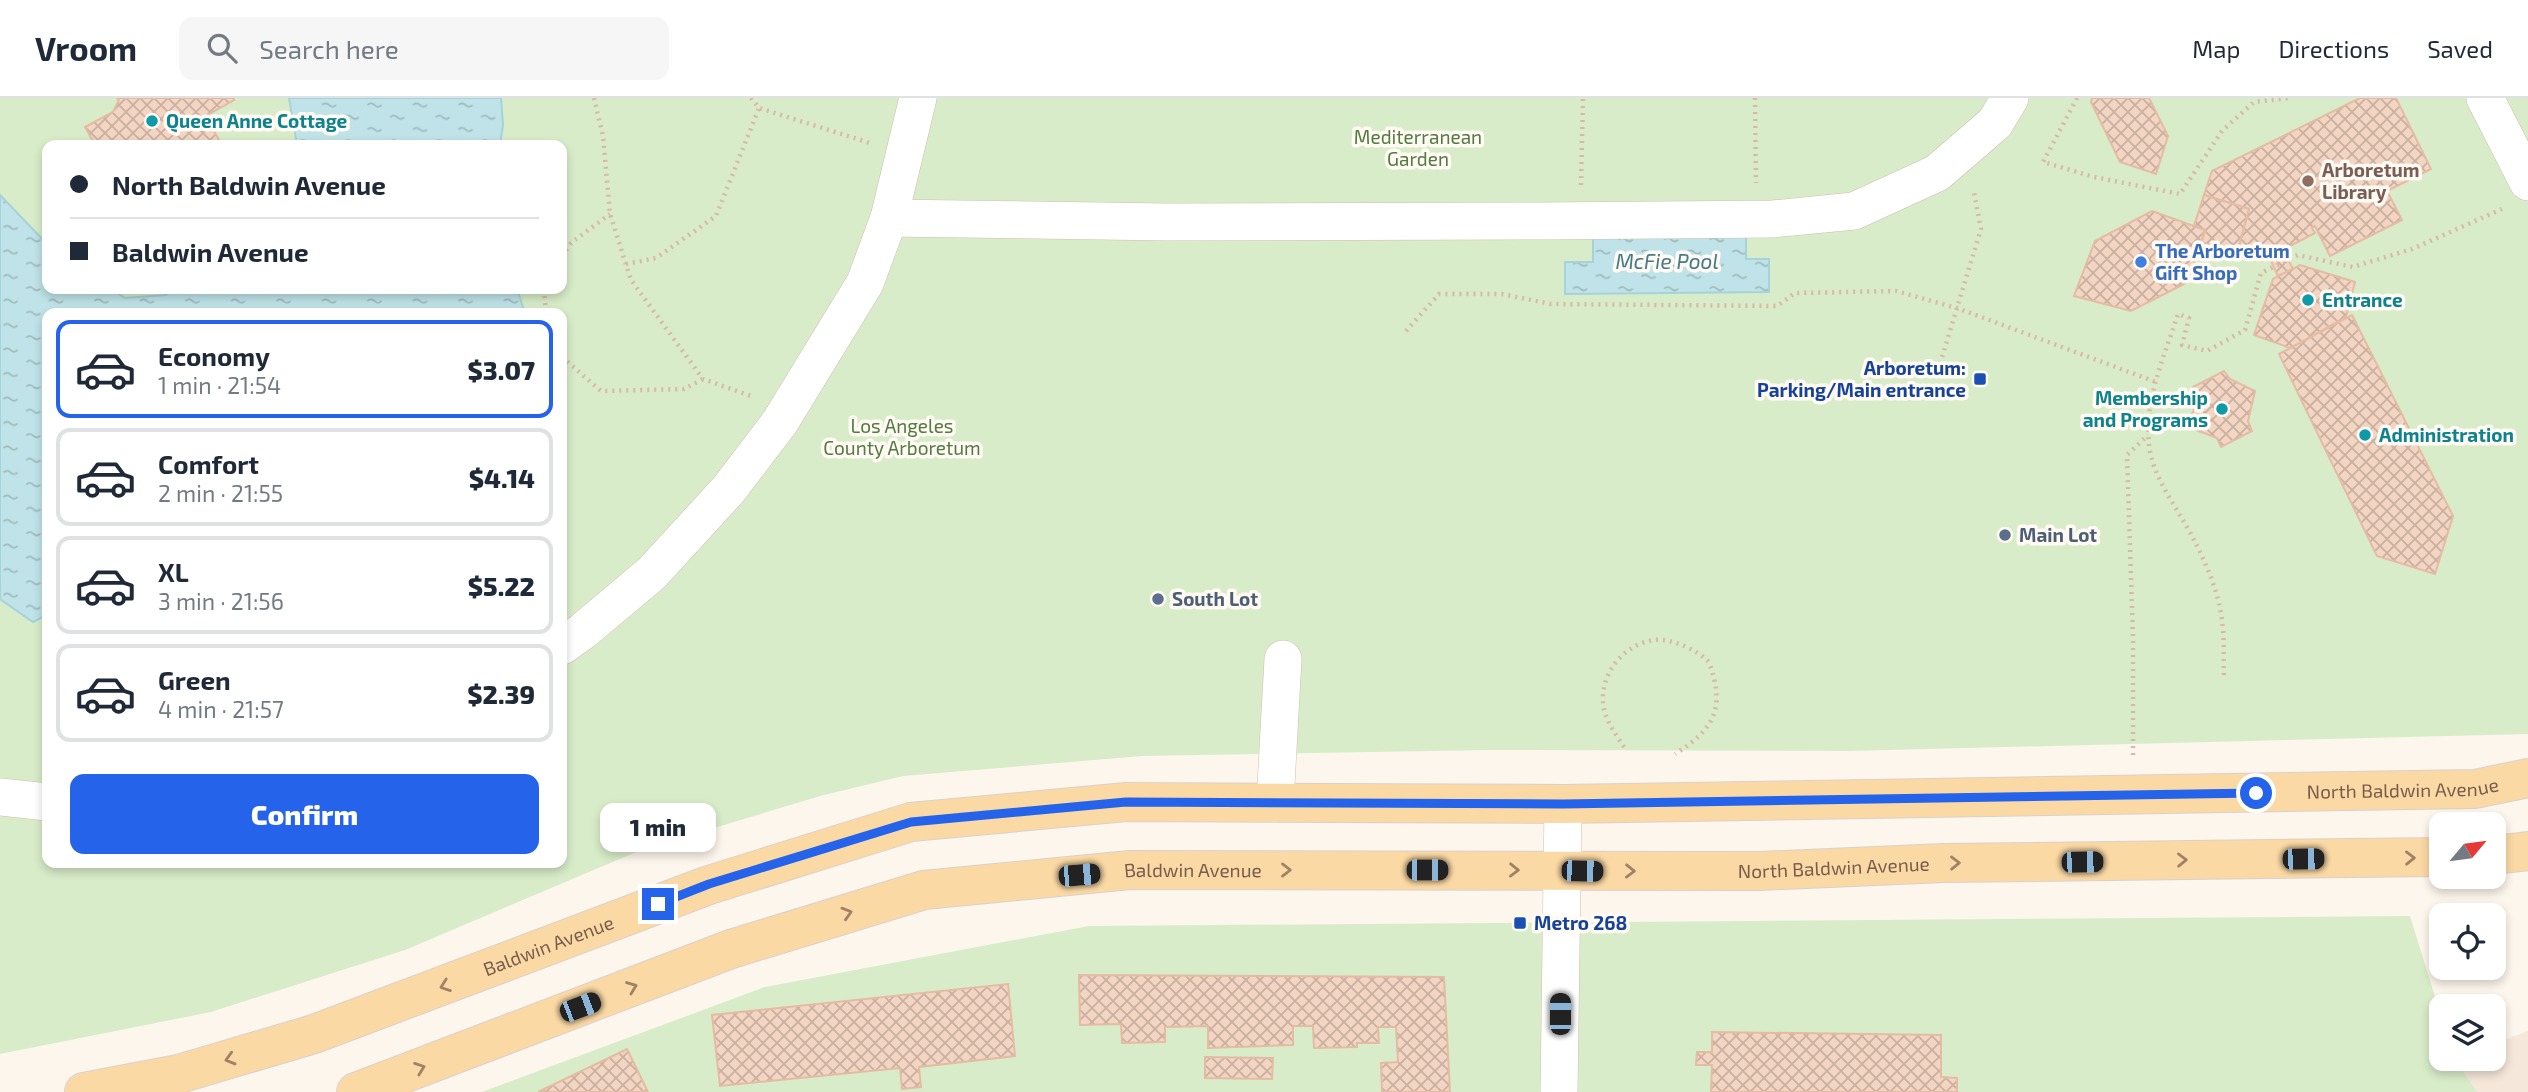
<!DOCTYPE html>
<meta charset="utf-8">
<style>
:root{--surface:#fff;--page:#f6f6f7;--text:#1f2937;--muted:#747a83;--line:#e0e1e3;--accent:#2563eb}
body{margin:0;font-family:"Exo 2",sans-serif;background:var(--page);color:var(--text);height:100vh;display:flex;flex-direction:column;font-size:26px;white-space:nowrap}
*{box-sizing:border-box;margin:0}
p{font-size:23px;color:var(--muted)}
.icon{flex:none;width:38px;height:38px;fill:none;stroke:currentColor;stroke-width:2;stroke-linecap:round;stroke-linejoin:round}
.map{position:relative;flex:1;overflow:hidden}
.side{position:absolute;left:42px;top:210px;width:525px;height:560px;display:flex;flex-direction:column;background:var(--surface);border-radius:14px;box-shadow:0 4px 10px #0003}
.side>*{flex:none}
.top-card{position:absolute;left:42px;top:42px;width:525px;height:154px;border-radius:14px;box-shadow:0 4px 10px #0003;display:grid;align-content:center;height:154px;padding:0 28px;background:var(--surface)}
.needle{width:46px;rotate:61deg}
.fabs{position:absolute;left:2429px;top:714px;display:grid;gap:14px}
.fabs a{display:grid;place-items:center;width:77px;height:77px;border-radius:14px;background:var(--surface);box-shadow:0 4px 10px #0003;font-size:35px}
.end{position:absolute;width:32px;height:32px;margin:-16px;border:9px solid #2563eb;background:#fff;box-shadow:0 0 0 4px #fff}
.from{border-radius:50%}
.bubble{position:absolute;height:49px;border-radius:14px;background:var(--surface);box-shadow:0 4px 10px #0003;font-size:23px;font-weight:800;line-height:49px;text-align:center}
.car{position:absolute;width:21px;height:42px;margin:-21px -10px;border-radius:9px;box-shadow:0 0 5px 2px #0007;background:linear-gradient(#222 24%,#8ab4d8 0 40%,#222 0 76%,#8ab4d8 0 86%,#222 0)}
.top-card b{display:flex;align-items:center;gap:24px;height:66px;font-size:26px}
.top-card b+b{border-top:2px solid var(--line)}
.top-card i{width:18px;height:18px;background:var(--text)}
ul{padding:12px 0 0;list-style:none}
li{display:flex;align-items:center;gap:21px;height:98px;margin:0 14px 10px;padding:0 14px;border:4px solid var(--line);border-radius:14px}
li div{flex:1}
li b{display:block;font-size:26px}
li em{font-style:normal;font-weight:800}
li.active{border-color:var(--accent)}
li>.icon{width:63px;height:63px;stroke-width:1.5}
.button{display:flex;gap:14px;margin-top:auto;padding:14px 28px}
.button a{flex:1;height:80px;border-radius:14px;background:var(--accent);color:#fff;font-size:28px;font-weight:800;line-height:80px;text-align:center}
header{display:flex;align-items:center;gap:42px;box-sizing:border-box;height:98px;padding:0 35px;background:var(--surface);border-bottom:2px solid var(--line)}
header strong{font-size:33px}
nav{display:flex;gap:38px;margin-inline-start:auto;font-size:24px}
.search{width:490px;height:63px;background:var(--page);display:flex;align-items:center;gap:18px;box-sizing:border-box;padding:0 24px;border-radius:14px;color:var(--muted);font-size:26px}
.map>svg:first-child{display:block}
.residential{fill:#f5e8da}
.green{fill:#d8ecc9;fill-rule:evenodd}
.water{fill:url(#water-ripples);stroke:#a5d3da;stroke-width:2}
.building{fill:url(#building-cross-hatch);stroke:#e6bba3;stroke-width:2}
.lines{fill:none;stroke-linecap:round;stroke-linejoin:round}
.minor-casing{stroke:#d1beb0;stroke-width:38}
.major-casing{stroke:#dad1cd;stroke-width:40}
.path{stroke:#d9b8a5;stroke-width:4.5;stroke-dasharray:2 5;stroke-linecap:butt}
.minor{stroke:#fff;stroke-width:37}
.major{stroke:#fbd9a5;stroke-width:38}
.oneway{stroke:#a18267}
.route{stroke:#2563eb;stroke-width:9}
.culture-dot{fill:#0f9aa8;stroke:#fffaf3;stroke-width:2.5}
.education-dot{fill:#8d6e63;stroke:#fffaf3;stroke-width:2.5}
.shop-dot{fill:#3f7fe0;stroke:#fffaf3;stroke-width:2.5}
.transit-dot{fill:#1a4fb4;stroke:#fffaf3;stroke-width:2.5}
.service-dot{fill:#5c6f8a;stroke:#fffaf3;stroke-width:2.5}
.labels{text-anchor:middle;stroke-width:7;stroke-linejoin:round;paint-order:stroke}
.culture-label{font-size:19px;font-weight:bold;fill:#0d838f;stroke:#fffaf3;text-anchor:start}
.park-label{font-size:19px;fill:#537a41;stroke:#fffaf3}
.education-label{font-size:19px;font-weight:bold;fill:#785e54;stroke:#fffaf3;text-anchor:start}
.shop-label{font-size:19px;font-weight:bold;fill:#366cbe;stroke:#fffaf3;text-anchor:start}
.transit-label{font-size:19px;font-weight:bold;fill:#164399;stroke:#fffaf3;text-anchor:end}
.service-label{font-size:19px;font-weight:bold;fill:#4e5e75;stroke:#fffaf3;text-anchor:start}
.street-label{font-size:19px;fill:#7a5c4d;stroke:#fffaf3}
.water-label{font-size:21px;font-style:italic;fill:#437c86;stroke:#fffaf3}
</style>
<header>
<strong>Vroom</strong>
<div class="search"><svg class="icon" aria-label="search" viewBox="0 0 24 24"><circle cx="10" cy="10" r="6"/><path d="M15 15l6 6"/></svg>Search here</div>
<nav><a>Map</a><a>Directions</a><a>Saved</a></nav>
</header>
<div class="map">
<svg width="2528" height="994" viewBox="0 0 2528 994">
<defs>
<pattern id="water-ripples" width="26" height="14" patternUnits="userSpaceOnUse" patternTransform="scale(1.75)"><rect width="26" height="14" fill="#bfe3e8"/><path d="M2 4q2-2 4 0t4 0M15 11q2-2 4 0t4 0" fill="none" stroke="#a0bbbe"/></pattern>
<pattern id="building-cross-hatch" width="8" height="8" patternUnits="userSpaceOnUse" patternTransform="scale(1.75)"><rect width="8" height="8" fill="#f3d5c3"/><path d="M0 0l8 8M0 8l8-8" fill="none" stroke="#cab0a1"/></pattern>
</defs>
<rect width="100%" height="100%" fill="#fdf6ec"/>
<polygon class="residential" points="2528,933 2528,994 2477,994 2455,962 2494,961 2494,946"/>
<g class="green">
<path d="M0,0h2528v636l-679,17 -360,-1 -347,6 -239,20 -83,20 -179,54 -236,100 -194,62 -211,42zM47,47h515v144h-515zM47,215h515v550h-515z"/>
<polygon points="2410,818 2441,918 2441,961 2455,961 2477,994 482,994 765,889 1089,828"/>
</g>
<g class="water">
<polygon points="289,0 501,0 503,27 500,47 297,47"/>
<polygon points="0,97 47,146 47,191 111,191 125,200 166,197 173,191 517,191 525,215 47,215 47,517 33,524 0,501"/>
<polygon points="1746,132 1746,161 1769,161 1769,194 1565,196 1565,164 1593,164 1593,133"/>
</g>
<g class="building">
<polygon points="117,0 233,0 234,2 206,18 219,42 209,47 95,47 85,29 113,14 119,2"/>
<polygon points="2092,0 2149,0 2168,38 2156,76 2120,64 2091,4"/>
<polygon points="2360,0 2396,0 2431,71 2387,93 2402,122 2330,158 2315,128 2312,130 2315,135 2261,163 2237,155 2249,111 2204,97 2212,73"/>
<polygon points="2204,97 2249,111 2237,155 2202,144 2205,132 2194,128"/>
<polygon points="2152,113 2205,132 2188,184 2131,213 2074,198 2095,143"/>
<polygon points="2283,152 2293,171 2278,178 2269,159"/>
<polygon points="2300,167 2355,184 2346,219 2290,250 2254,237 2273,181"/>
<polygon points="2352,217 2453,418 2435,476 2377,458 2279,256"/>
<polygon points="2224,273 2230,281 2255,293 2248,323 2252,333 2221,349 2217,340 2188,329 2198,299 2193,289"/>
<polygon points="1079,877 1444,879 1450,994 1382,994 1381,965 1398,964 1396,929 1378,929 1379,945 1357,945 1357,949 1314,950 1313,928 1293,928 1293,947 1208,950 1208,928 1165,929 1165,944 1122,945 1121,926 1080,927"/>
<polygon points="1008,886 1015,958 919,969 921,989 902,991 900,970 720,988 712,917"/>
<polygon points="1712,934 1941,937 1941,979 1957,980 1957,994 1711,994 1712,967 1696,967 1697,954 1712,954"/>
<polygon points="627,951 648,994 538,994"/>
<polygon points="1205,959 1273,960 1272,981 1205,980"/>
</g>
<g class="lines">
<g class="minor-casing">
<g id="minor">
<polyline points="2485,0 2528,84"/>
<polyline points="889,120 1167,124 1543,123 1773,121 1854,113 1937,75 1995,25 2010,0"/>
<polyline points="562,548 583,533 652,475 729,391 780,324 865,185 889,120 918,0"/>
<polyline points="0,699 47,704"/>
<polyline points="1275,705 1283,561"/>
<polyline points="1559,994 1563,706"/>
</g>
</g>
<g class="major-casing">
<g id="major">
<polyline points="2494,757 2528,753"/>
<path id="s1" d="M84,994l95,-18 135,-40 395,-149 202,-63 215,-20 437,2 912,-15 53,-11"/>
<path id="s2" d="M356,994l375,-143 193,-59 206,-20 629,1 185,-8 497,-6"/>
</g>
</g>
<g class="path">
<polyline points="594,0 603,38 610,116 631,182 703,281 751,298"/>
<polyline points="751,0 759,10 870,45"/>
<polyline points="1755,0 1756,85"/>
<polyline points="2077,0 2043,64 2094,79 2180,96 2222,33 2254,4 2289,0"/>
<polyline points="1581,87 1583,0"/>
<polyline points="562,158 571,145 610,116"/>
<polyline points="626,166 656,160 716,118 759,10"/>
<polyline points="544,191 546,215"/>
<polyline points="1406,233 1439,196 1502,196 1551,206 1777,208 1795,195 1896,193 1957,210 2156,284"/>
<polyline points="562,259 601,293 684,291 703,281"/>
<polyline points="1936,279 1981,131 1974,95"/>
<path d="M2224,577c-1,-18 1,-36 -2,-54 -3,-27 -15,-56 -28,-81 -15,-30 -42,-62 -45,-96 -5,-44 16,-89 29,-130l11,4 -7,27 25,6 38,-21 16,-57 37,-18 55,12 59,-18 90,-40"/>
<path d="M1624,649c-9,-14 -20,-28 -21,-45 -2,-29 21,-58 51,-62 18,-2 43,10 55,22 17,47 5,67 -34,92"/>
<polyline points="2133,657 2133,539 2127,357 2148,337"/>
</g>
<use href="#minor" class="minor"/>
<use href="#major" class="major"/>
</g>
<defs><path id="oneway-chevron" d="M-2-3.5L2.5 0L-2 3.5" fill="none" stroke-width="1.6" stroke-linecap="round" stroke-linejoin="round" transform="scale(1.75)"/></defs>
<g class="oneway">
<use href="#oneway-chevron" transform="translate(2410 760) rotate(-1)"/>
<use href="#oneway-chevron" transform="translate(2182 762) rotate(-1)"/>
<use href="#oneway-chevron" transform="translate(1955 765) rotate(-1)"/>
<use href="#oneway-chevron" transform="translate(1286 772)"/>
<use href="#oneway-chevron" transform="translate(1514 772) rotate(1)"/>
<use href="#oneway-chevron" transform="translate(1630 773) rotate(1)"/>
<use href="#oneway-chevron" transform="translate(847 815) rotate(-17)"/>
<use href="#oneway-chevron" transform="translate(445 888) rotate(160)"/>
<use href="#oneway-chevron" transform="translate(632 889) rotate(-21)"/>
<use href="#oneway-chevron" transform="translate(230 961) rotate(164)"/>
<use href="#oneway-chevron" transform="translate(420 970) rotate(-20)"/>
</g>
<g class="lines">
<polyline class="route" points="658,806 709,786 911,724 1126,704 1563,706 2256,695"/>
</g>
<g class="culture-dot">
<circle cx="152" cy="23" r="7"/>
<circle cx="2308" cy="202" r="7"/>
<circle cx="2222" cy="311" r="7"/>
<circle cx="2365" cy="337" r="7"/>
</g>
<circle class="education-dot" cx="2308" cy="83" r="7"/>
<circle class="shop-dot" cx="2141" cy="164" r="7"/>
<g class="transit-dot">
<rect x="1973" y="274" width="14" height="14" rx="3.5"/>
<rect x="1513" y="818" width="14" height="14" rx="3.5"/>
</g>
<g class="service-dot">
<circle cx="2005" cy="437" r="7"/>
<circle cx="1158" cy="501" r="7"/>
</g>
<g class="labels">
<g class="culture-label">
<text x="166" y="30">Queen Anne Cottage</text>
<text x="2322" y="209">Entrance</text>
<text x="2208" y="307" text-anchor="end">Membership<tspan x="2208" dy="22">and Programs</tspan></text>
<text x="2379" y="344">Administration</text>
</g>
<g class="park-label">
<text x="1418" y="46">Mediterranean<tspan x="1418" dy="22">Garden</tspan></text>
<text x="902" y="335">Los Angeles<tspan x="902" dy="22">County Arboretum</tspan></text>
</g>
<g class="education-label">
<text x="2322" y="79">Arboretum<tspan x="2322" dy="22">Library</tspan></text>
</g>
<g class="shop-label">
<text x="2155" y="160">The Arboretum<tspan x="2155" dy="22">Gift Shop</tspan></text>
</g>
<g class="transit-label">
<text x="1966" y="277">Arboretum:<tspan x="1966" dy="22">Parking/Main entrance</tspan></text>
<text x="1534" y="832" text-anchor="start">Metro 268</text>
</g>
<g class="service-label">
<text x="2019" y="444">Main Lot</text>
<text x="1172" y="508">South Lot</text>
</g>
<g class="street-label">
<text dy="7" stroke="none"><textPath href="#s1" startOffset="2364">North Baldwin Avenue</textPath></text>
<text dy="7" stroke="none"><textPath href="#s2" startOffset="1514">North Baldwin Avenue</textPath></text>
<text dy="7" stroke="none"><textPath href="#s2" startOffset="873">Baldwin Avenue</textPath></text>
<text dy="7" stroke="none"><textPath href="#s1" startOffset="488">Baldwin Avenue</textPath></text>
</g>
<g class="water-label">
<text x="1667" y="171">McFie Pool</text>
</g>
</g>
</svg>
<div class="fabs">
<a><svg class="needle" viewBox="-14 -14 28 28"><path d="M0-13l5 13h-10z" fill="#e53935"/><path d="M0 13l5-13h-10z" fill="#747a83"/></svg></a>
<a><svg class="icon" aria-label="locate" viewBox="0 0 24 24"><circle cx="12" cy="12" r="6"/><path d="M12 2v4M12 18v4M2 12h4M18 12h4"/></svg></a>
<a><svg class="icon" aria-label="layers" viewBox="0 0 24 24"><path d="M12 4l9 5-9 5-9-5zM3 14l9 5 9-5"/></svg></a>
</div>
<i class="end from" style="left:2256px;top:695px"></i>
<i class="end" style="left:658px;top:806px"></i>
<div class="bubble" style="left:600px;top:705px;width:116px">1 min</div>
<i class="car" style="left:2303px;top:761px;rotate:89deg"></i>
<i class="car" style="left:2082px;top:764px;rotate:89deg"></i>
<i class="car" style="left:1427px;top:772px;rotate:90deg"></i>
<i class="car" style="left:1582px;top:773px;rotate:91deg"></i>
<i class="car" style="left:1079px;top:777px;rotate:85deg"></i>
<i class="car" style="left:580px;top:909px;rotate:69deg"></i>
<i class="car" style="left:1560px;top:916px;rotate:0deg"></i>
<div class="top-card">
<b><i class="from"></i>North Baldwin Avenue</b>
<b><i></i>Baldwin Avenue</b>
</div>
<section class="side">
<ul>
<li class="active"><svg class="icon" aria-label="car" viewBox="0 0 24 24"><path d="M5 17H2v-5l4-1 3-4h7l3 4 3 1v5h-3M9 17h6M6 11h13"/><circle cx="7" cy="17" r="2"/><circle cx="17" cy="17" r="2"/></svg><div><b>Economy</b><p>1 min · 21:54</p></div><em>$3.07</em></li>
<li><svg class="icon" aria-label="car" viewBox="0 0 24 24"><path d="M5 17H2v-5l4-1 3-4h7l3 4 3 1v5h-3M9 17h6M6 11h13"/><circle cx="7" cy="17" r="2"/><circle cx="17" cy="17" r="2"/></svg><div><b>Comfort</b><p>2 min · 21:55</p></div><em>$4.14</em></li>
<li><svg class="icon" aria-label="car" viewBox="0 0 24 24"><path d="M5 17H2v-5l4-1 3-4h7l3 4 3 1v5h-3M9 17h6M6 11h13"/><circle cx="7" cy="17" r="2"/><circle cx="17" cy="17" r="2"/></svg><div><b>XL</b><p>3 min · 21:56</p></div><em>$5.22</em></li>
<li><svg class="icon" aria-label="car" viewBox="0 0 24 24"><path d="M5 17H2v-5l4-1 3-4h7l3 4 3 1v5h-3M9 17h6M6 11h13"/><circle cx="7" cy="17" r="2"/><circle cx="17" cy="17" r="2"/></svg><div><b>Green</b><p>4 min · 21:57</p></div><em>$2.39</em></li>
</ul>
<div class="button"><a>Confirm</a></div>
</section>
</div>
